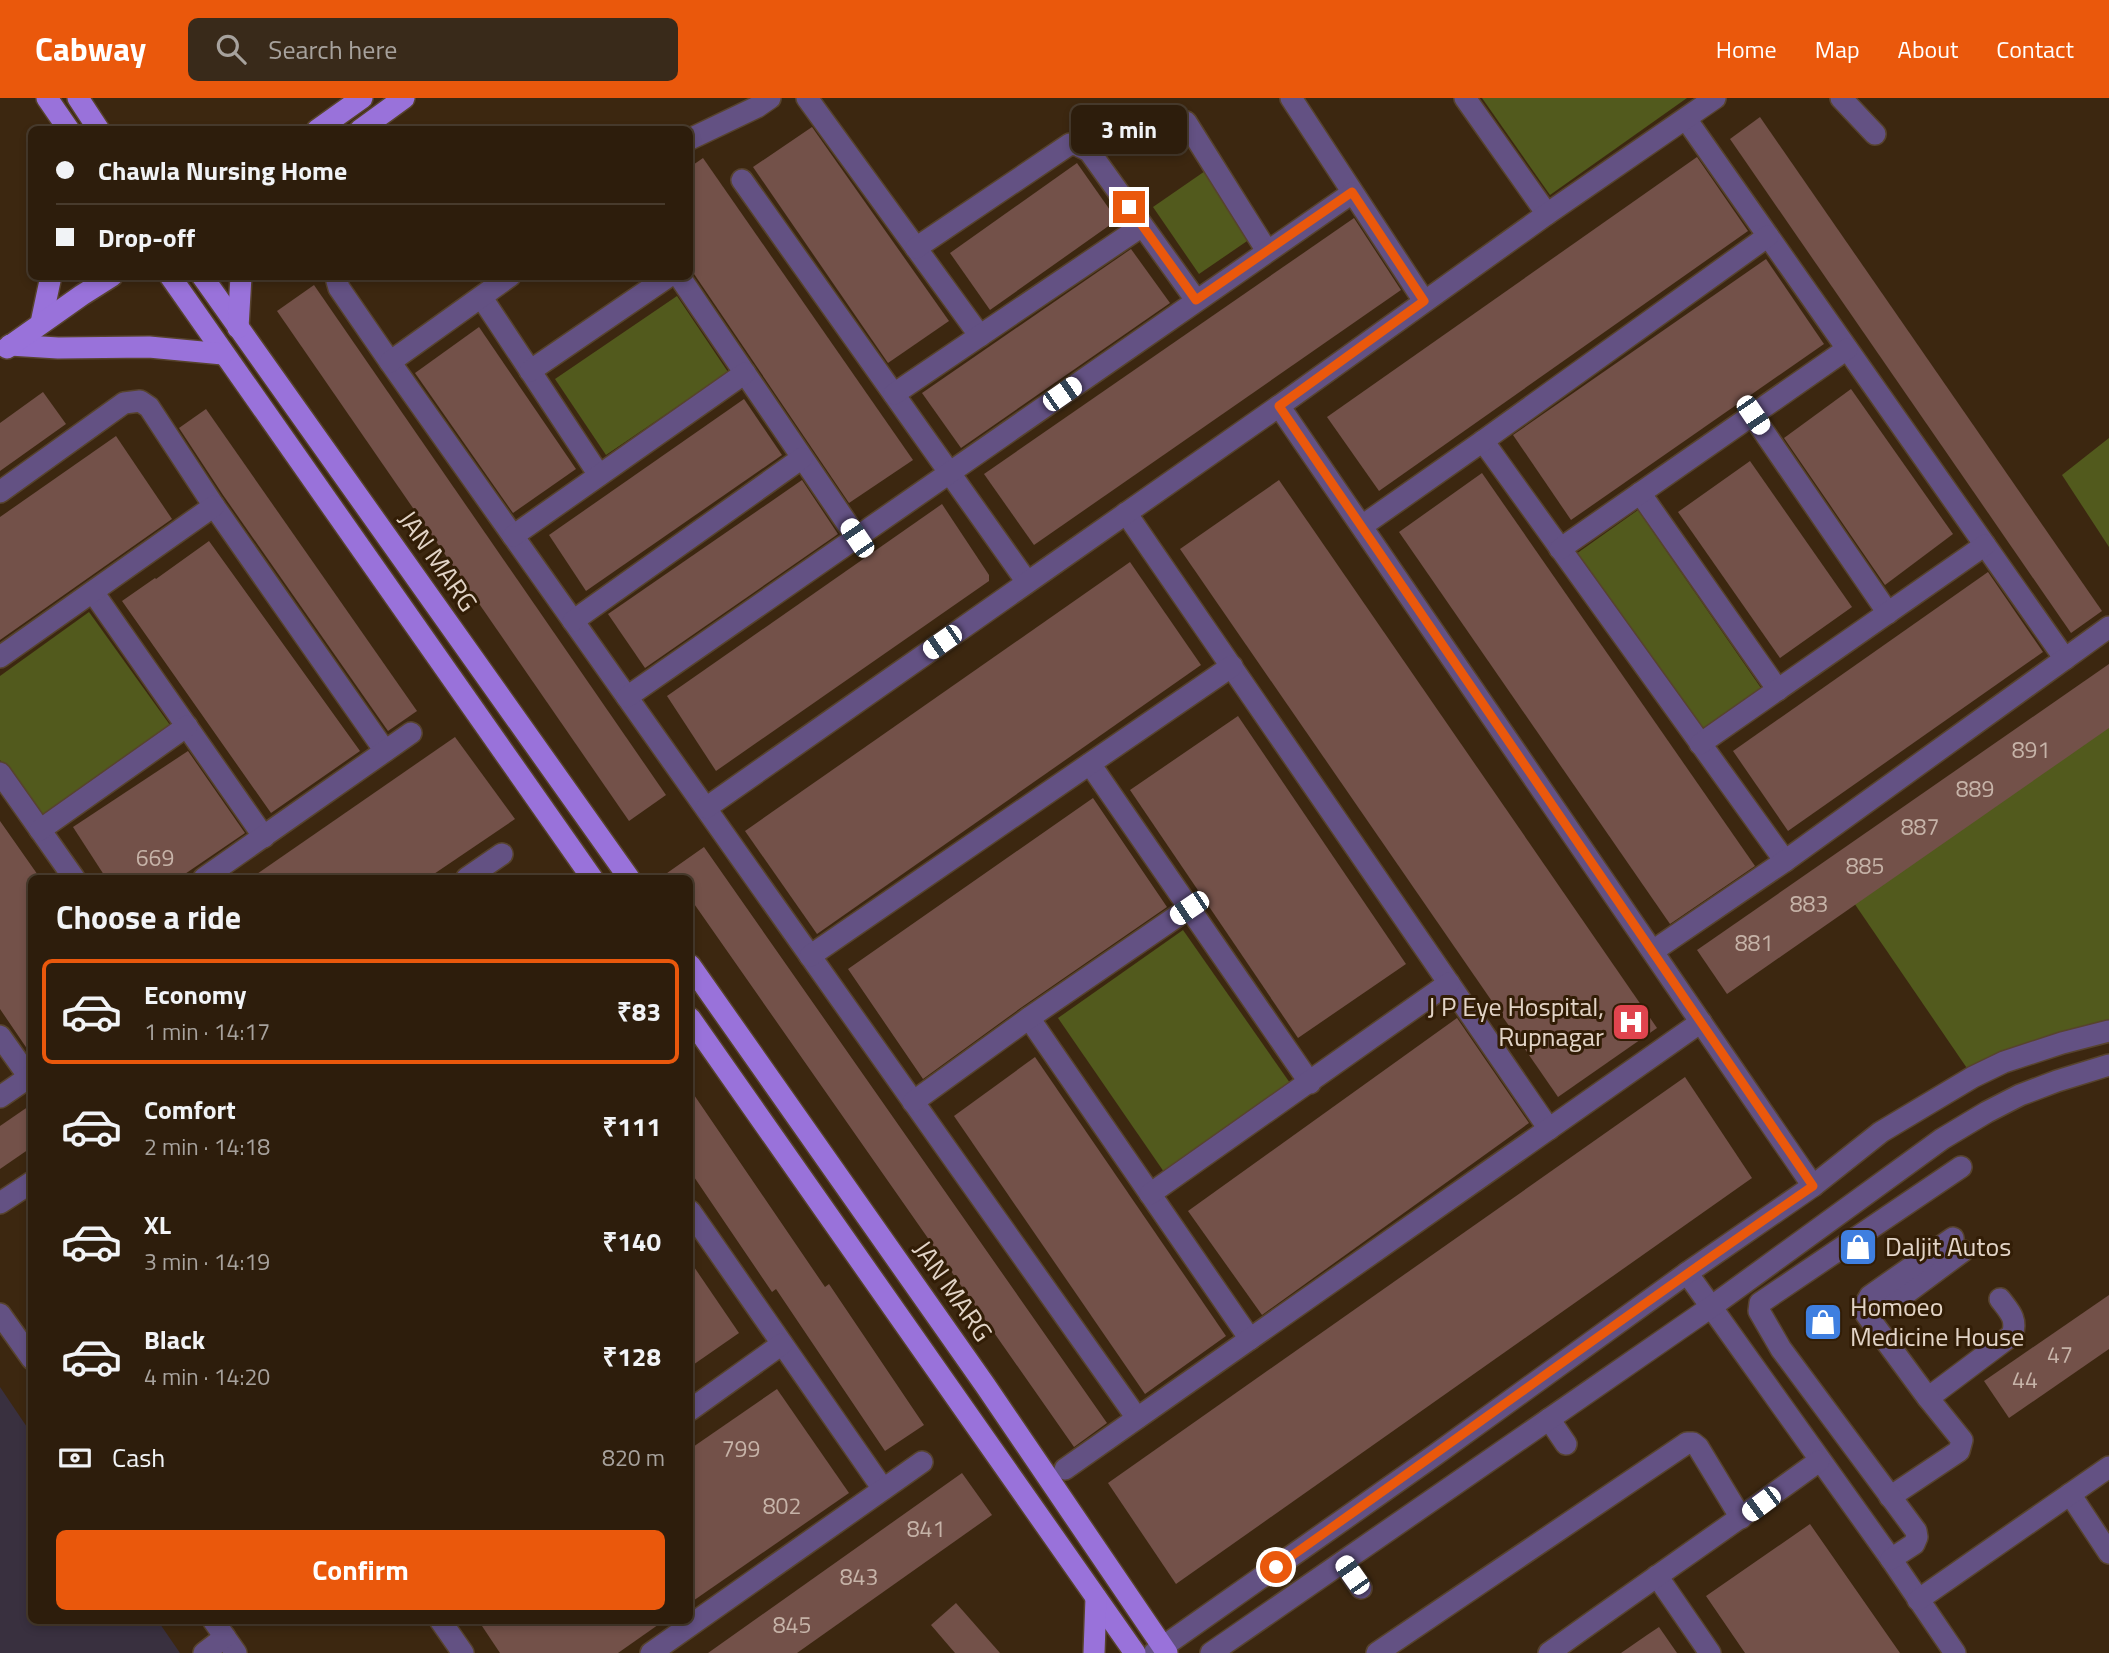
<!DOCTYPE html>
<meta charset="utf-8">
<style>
:root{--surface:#2d1d0c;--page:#392a1a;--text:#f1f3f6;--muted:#a7a29d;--line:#483b2d;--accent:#ea580c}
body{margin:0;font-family:"Titillium Web",sans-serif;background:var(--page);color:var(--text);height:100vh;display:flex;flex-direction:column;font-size:26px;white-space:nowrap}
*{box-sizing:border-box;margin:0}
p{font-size:23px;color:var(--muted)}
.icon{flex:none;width:38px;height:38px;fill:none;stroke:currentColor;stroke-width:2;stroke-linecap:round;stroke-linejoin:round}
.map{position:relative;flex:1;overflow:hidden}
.side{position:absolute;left:28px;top:777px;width:665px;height:749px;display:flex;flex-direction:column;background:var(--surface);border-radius:10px;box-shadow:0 4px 10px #0003,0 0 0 2px var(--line)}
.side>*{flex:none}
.guide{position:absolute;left:28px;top:28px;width:665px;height:154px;border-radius:10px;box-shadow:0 4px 10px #0003,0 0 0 2px var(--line);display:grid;align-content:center;height:154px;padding:0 28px;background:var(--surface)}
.end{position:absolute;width:32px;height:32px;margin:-16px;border:9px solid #ea580c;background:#fff;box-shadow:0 0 0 4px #fff}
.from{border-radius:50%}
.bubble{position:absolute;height:49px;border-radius:10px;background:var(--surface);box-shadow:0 4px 10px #0003,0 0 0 2px var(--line);font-size:23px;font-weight:700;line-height:49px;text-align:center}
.car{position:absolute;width:21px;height:42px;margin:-21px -10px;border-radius:9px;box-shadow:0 0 5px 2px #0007;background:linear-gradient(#fff 24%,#345 0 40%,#fff 0 76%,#345 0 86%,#fff 0)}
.guide b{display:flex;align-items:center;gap:24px;height:66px;font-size:26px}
.guide b+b{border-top:2px solid var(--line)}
.guide i{width:18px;height:18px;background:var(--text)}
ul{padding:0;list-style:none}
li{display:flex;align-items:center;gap:21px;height:105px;margin:0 14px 10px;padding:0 14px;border:4px solid transparent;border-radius:10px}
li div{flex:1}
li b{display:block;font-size:26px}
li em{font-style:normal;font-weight:700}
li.active{border-color:var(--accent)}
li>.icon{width:63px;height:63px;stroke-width:1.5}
h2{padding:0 28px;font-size:32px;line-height:84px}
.pay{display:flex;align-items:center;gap:18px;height:77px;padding:0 28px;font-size:26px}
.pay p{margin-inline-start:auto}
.cta{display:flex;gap:14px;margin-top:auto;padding:14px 28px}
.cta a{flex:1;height:80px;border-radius:10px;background:var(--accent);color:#fff;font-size:28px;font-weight:700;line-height:80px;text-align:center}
header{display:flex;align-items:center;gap:42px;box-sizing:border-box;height:98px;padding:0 35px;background:var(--accent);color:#fff}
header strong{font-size:33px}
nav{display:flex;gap:38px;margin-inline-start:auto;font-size:24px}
.search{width:490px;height:63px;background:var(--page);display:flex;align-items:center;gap:18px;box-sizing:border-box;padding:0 24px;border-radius:10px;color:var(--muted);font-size:26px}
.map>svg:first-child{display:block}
.education{fill:#39303f}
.green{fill:#525a1d}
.building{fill:#735149}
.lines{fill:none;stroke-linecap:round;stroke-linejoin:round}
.minor-casing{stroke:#57432d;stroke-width:24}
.major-casing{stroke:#57432d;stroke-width:24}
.minor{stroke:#635183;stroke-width:21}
.major{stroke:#9972da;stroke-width:21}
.route{stroke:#ea580c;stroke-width:9}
.labels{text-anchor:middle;stroke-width:6;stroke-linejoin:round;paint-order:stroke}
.number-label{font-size:23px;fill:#c6b3a8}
.street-label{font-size:26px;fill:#e2d4c7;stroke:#321d06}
.poi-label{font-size:26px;fill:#e2d4c7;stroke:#321d06;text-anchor:start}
</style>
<header>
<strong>Cabway</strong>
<div class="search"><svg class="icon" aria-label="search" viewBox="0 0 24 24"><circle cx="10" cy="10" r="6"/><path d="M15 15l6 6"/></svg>Search here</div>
<nav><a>Home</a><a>Map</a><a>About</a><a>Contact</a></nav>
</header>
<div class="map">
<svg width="2109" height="1555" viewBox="0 0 2109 1555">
<rect width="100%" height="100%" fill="#3c2710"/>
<polygon class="education" points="0,1289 31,1335 32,1522 158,1523 180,1555 0,1555"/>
<g class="green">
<polygon points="1482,0 1687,0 1550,97"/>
<polygon points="1208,71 1253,139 1199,176 1153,109"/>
<polygon points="677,198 728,274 606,357 555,281"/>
<polygon points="2109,340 2109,449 2062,377"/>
<polygon points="1638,412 1761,590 1699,633 1576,456"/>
<polygon points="89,514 170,627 41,720 0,662 0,578"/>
<polygon points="2109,614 2109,940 1973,979 1852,802"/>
<polygon points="1183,832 1290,985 1164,1074 1058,920"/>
</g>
<g class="building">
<polygon points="1760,19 2102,513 2071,535 1730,41"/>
<polygon points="812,29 949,223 888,265 753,69"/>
<polygon points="1697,59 1748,133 1379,393 1327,319"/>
<polygon points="703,60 913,362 849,405 690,170 690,69"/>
<polygon points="1077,65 1117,122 990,212 950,155"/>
<polygon points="1354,120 1401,192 1034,447 984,376"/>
<polygon points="1131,151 1170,205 961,350 922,295"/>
<polygon points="1766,161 1824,246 1571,422 1513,337"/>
<polygon points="314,187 666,697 629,723 277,213"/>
<polygon points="479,229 576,371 513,415 415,275"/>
<polygon points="1851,291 1953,436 1885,487 1784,340"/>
<polygon points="43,294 66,326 0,373 0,325"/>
<polygon points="744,301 782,357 586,493 549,437"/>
<polygon points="206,311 417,613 388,633 223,397 179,330"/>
<polygon points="116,338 172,421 0,542 0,419"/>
<polygon points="1750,363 1852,509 1780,560 1678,414"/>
<polygon points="1482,375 1755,768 1670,826 1399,434"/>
<polygon points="802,382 838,436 645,570 608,516"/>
<polygon points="1279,382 1657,930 1558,999 1180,451"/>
<polygon points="942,406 989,477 989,483 716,673 667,598"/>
<polygon points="209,443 360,653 271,715 122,503 155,480 156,481"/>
<polygon points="1130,464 1201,567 817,836 745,733"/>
<polygon points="1988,474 2043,554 1788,733 1733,653"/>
<polygon points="2109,566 2109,630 1727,896 1697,852"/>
<polygon points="1238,618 1406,866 1298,940 1130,692"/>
<polygon points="455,639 515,721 428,780 251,780"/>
<polygon points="188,653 245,735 179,780 106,780 73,729"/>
<polygon points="1093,700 1167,809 1022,909 923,981 848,871"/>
<polygon points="0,723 40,780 32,780 32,958 0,911"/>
<polygon points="704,749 1107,1325 1074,1349 690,800 690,780 660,780"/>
<polygon points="1457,920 1529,1025 1262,1217 1188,1113"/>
<polygon points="1035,959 1226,1238 1145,1296 954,1018"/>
<polygon points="1685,979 1752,1080 1176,1486 1108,1385"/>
<polygon points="690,991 825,1189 829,1186 924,1327 885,1353 776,1191 772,1194 690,1073"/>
<polygon points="32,1006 32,1049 0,1071 0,1028"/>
<polygon points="690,1163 739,1235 690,1269"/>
<polygon points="2109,1197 2109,1251 2009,1320 1984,1283"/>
<polygon points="777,1291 849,1395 690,1505 690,1351"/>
<polygon points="962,1375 992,1417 797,1555 708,1555"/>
<polygon points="1810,1426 1886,1535 1900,1555 1745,1555 1706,1498"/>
<polygon points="956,1505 1000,1555 955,1555 931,1527"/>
<polygon points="478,1522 665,1522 618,1555 500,1555"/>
<polygon points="1659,1529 1677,1555 1621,1555 1647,1537"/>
</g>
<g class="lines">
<g class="minor-casing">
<g id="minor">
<polyline points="807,0 980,238"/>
<polyline points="1291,0 1424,203"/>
<polyline points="1465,0 1547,116"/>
<polyline points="1841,0 1875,36"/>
<polyline points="1686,21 2065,561"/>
<polyline points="1186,24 1267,153"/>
<polyline points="690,41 757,9 770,0"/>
<polyline points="742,82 1027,484"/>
<polyline points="916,150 1070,46 1077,47 1089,53 1196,202"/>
<polyline points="338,178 337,183 339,190 390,264 1137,1320"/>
<polyline points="679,178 857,440"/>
<polyline points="482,200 599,377"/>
<polyline points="390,264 510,178"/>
<polyline points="530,273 669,178"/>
<polyline points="894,296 1142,128"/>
<polyline points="1279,308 1813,1088"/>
<polyline points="1753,318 1888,515"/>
<polyline points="1483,343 1785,763"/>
<polyline points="0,394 124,305 140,303 149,309 214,408 385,653"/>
<polyline points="1640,395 1778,592"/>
<polyline points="1126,415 1549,1031"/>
<polyline points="1362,428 1483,343 1768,138"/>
<polyline points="513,438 745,275"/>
<polyline points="1560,451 1847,251"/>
<polyline points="93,494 264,739"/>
<polyline points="573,523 802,360"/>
<polyline points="0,559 214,408"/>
<polyline points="627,599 1352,95"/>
<polyline points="1700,646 1985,447"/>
<polyline points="1090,666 1310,985"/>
<polyline points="0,675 74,780"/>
<polyline points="706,710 1279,308 1547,116 1715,0"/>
<polyline points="40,732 187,628"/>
<polyline points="204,780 411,635"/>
<polyline points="467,780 502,756"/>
<polyline points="1653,853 1785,763 2109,529"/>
<polyline points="810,858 1232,568"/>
<polyline points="1029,920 1250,1241"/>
<polyline points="0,938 29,979"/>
<polyline points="0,999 32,977"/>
<polyline points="913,1004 1029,920 1189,810"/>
<polyline points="1150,1096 1449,885"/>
<polyline points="0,1105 32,1084"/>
<polyline points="690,1113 883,1391"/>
<polyline points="1687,1175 1891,1461 1955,1555"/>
<polyline points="1868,1202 1891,1204 1901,1199 1963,1153"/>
<polyline points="0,1216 32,1261"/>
<path d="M1928,1300l84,-63c6,-16 -3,-24 -12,-36"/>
<polyline points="690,1312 782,1246"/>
<polyline points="1549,1321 1566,1346"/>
<polyline points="1065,1371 1701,924"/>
<polyline points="2070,1396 2109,1455"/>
<polyline points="1890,1399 1959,1353 1962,1342 1928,1300 1866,1216 1865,1207 1870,1198 1953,1140"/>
<polyline points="1891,1461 1914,1446 1917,1439 1916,1433 1781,1251 1759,1213 1760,1205 1961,1069"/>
<polyline points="1343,1464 1361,1490"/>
<polyline points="1657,1478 1710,1555"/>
<polyline points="1918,1502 2109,1369"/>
<polyline points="213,1522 236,1555"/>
<polyline points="440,1522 463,1555"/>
<polyline points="204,1555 225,1539"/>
<polyline points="651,1555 922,1364"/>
<polyline points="1154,1555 1435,1357 1687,1175 1813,1088 1881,1034 1973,979 2004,964 2062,945 2109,933"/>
<polyline points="1211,1555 1711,1209 1942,1041 1987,1014 2020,997 2057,983 2109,967"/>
<polyline points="1377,1555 1687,1345 1693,1345 1698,1349 1741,1420"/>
<path d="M1549,1555c90,-65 181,-127 270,-192"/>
</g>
</g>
<g class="major-casing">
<g id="major">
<polyline points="47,0 69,32"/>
<polyline points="78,0 99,32"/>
<polyline points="317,32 362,0"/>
<polyline points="360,32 404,0"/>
<polyline points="170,178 592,780"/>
<polyline points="202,178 629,780"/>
<polyline points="41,225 51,178"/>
<polyline points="238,230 241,178"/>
<polyline points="10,247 58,250 149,249 223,256"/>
<polyline points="7,250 82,197 112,178"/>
<polyline points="690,867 985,1287 1167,1555"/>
<polyline points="690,920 1135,1555"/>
<polyline points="1094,1555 1096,1500"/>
</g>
</g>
<use href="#minor" class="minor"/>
<use href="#major" class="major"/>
</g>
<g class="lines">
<path class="route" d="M1129,109l67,93 156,-108 72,109 -145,105 534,780c-181,124 -358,255 -537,381"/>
</g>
<defs>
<g id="hospital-square" transform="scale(2.0125)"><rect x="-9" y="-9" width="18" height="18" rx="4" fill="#e0444e" stroke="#321d06"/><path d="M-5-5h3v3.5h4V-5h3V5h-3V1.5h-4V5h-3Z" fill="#fff"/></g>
<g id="shop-square" transform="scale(2.0125)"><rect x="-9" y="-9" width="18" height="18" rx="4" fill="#3f7fe0" stroke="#321d06"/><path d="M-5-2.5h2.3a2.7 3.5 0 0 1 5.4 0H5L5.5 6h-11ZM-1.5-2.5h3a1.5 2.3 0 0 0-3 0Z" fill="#fff"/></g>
</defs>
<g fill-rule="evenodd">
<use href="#hospital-square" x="1631" y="924"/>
<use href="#shop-square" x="1858" y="1149"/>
<use href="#shop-square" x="1823" y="1224"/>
</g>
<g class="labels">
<g class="number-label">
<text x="2031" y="660">891</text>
<text x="1975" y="699">889</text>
<text x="1920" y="737">887</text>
<text x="155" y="768">669</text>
<text x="1865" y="776">885</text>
<text x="1809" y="814">883</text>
<text x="1754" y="853">881</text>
<text x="2060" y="1265">47</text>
<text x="2025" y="1290">44</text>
<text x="741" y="1359">799</text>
<text x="782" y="1416">802</text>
<text x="926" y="1439">841</text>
<text x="859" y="1487">843</text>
<text x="792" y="1535">845</text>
</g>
<g class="street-label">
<text transform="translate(438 463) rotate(55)" y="9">JAN MARG</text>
<text transform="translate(953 1193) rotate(55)" y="9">JAN MARG</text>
</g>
<g class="poi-label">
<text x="1604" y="918" text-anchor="end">J P Eye Hospital,<tspan x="1604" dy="30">Rupnagar</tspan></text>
<text x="1885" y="1158">Daljit Autos</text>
<text x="1850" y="1218">Homoeo<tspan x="1850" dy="30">Medicine House</tspan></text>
</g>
</g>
</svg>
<i class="end from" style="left:1276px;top:1469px"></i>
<i class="end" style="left:1129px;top:109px"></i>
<div class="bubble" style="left:1071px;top:7px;width:116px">3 min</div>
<i class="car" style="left:1062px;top:296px;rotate:55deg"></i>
<i class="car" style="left:1753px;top:317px;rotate:146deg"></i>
<i class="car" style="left:857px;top:440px;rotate:326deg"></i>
<i class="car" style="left:942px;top:544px;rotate:235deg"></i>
<i class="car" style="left:1189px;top:810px;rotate:236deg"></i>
<i class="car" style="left:1761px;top:1406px;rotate:233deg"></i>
<i class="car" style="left:1352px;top:1477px;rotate:325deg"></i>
<div class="guide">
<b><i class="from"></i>Chawla Nursing Home</b>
<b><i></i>Drop-off</b>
</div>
<section class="side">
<h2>Choose a ride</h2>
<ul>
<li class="active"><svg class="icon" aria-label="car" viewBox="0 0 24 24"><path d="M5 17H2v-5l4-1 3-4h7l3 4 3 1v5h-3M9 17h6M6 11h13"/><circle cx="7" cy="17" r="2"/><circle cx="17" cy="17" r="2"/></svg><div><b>Economy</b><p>1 min · 14:17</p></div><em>₹83</em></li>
<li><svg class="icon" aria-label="car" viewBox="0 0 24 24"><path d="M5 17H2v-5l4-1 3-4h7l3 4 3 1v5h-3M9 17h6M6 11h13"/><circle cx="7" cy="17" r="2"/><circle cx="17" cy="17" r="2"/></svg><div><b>Comfort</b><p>2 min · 14:18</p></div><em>₹111</em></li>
<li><svg class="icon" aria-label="car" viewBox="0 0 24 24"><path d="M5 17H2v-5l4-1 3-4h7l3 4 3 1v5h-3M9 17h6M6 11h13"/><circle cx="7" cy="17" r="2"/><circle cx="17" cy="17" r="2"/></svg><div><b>XL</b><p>3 min · 14:19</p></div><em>₹140</em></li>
<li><svg class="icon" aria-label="car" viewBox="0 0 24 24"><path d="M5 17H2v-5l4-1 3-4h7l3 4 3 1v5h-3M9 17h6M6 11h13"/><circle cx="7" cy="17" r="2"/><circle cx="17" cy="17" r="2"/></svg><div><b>Black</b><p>4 min · 14:20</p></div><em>₹128</em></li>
</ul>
<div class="pay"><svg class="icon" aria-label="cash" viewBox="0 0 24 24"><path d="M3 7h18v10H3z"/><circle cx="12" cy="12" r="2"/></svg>Cash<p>820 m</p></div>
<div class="cta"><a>Confirm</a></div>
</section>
</div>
